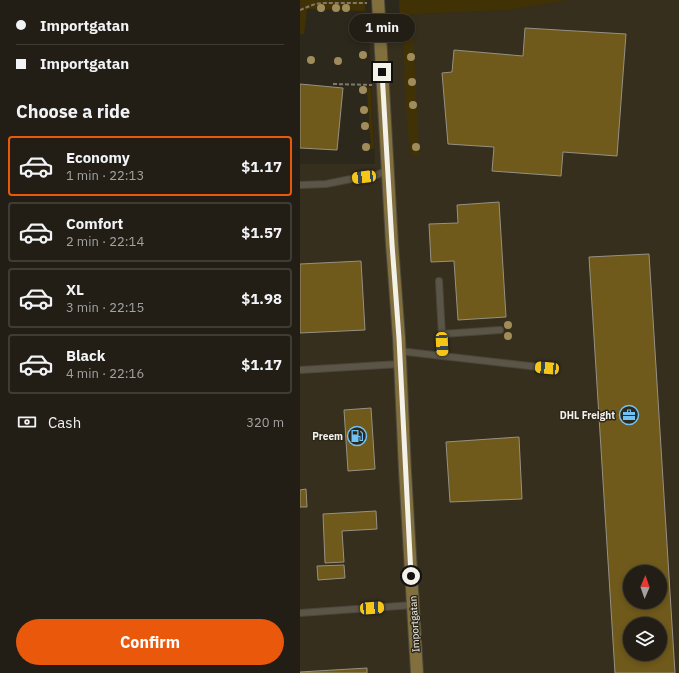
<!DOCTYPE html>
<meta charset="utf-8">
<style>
:root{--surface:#221e15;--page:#2e2b22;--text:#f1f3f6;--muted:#a2a2a0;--line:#3f3c34;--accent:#ea580c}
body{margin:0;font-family:"IBM Plex Sans",sans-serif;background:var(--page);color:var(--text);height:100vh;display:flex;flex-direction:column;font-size:15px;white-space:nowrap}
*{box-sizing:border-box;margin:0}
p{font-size:13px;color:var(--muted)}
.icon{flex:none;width:22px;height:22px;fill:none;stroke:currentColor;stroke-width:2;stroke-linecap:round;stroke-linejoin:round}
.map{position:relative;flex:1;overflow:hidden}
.panel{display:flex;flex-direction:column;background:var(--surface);width:300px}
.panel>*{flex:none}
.top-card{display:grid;align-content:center;height:88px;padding:0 16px;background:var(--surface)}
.needle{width:26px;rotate:2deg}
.buttons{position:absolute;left:323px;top:565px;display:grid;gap:8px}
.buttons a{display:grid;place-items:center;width:44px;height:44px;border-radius:50%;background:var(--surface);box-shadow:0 2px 6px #0003,0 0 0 1px var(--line);font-size:20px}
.end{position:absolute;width:18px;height:18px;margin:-9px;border:5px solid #f4f1e9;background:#111;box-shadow:0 0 0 2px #111}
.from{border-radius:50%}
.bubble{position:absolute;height:28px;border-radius:14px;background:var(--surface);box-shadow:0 2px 6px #0003,0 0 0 1px var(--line);font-size:13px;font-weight:800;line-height:28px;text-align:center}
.car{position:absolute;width:12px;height:24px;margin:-12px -6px;border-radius:5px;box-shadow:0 0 3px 1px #0007;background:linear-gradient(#f5c518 24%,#345 0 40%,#f5c518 0 76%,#345 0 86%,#f5c518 0)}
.top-card b{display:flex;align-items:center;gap:14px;height:38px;font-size:15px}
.top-card b+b{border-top:1px solid var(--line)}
.top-card i{width:10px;height:10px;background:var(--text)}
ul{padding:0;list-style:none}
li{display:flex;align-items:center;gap:12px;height:60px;margin:0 8px 6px;padding:0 8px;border:2px solid var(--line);border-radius:4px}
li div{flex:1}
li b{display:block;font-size:15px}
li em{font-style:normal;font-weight:800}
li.selected{border-color:var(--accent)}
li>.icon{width:36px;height:36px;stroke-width:1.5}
h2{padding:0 16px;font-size:18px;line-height:48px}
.pay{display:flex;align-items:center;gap:10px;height:44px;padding:0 16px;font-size:15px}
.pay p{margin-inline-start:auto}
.button{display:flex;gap:8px;margin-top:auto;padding:8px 16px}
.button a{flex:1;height:46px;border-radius:24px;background:var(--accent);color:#fff;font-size:16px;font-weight:800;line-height:46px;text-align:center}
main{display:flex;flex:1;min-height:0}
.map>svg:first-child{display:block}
.built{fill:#372f1d;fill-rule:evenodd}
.green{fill:#413206}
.building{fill:#6f591b;stroke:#979183;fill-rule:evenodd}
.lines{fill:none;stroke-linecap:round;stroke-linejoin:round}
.lane-casing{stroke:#4b473c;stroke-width:8}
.secondary-casing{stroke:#4b473c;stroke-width:14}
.path{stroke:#7d796e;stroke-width:2;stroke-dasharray:4 2;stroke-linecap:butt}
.lane{stroke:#5b5548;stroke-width:6}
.secondary{stroke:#816f3d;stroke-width:12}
.tree{fill:#a08c5a}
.route{stroke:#f4f1e9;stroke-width:5}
.labels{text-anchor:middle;stroke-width:3;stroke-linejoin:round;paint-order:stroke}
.poi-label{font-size:10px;font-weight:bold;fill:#f4f1e9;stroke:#2d281c;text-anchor:end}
.street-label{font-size:10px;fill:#f4f1e9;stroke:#2d281c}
</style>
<main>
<section class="panel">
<div class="top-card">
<b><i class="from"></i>Importgatan</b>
<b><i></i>Importgatan</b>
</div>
<h2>Choose a ride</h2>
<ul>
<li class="selected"><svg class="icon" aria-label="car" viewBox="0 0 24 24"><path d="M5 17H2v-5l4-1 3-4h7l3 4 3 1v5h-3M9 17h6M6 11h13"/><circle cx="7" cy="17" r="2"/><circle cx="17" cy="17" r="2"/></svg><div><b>Economy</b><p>1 min · 22:13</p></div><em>$1.17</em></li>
<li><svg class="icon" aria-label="car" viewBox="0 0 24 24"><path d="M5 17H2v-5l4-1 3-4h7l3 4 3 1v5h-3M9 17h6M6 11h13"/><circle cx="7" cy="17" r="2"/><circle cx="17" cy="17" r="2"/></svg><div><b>Comfort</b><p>2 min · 22:14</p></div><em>$1.57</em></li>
<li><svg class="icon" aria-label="car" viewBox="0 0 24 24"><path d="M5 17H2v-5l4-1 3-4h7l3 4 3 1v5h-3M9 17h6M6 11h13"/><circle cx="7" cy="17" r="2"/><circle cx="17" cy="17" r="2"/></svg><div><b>XL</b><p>3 min · 22:15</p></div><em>$1.98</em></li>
<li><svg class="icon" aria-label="car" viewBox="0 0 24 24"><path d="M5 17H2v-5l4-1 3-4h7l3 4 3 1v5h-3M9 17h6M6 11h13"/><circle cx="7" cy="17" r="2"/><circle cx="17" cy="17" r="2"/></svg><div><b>Black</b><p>4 min · 22:16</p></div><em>$1.17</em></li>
</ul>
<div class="pay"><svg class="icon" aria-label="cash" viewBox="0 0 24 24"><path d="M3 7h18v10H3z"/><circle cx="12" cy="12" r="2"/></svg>Cash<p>320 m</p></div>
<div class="button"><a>Confirm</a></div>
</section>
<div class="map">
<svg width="379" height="673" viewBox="0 0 379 673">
<rect width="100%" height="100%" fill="#2d281c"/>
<path class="built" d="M269,0h110v673h-379v-509h75l-6,-136 31,-11 16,-3 91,-4zM330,572h30v30h-30zM330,624h30v30h-30z"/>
<g class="green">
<polygon points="0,0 65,0 65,11 7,9 4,34 0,34"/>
<polygon points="99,0 269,0 207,10 116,14 100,17"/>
<path d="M112,33l1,2 6,120c-3,1 -6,0 -8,-2l-4,-30 2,-2 -2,-4 -3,-45 2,-2v-3l-2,-2v-31z"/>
<polygon points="59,88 71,88 74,148 66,151 64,150 63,144 71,143 69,127 62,128 61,124 69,123 69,111 61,112 60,108 68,108 67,92 60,92"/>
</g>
<g class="building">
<polygon points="225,28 326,34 317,156 263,152 261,176 192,171 194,147 148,144 142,73 152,72 154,50 223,56"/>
<polygon points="0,84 43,88 37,150 0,148"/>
<polygon points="199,202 206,317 158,320 154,261 131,262 129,224 158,223 157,205"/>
<path d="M349,254l26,419h-60l-26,-416zM330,572h30v30h-30zM330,624h30v30h-30z"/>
<polygon points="61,261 65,330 0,333 0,264"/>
<polygon points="71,408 75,469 48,471 44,410"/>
<polygon points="219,437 222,499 150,502 146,442"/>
<polygon points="6,489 7,507 0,507 0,490"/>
<polygon points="76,511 77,529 42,531 44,562 25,563 23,514"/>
<polygon points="44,565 45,578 18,580 17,566"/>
<polygon points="67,668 67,673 0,673 0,672"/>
</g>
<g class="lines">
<g class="lane-casing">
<g id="lane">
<polyline points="0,185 26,184 51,179 77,175 88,170"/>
<polyline points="139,281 143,355"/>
<polyline points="142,334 200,330"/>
<polyline points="99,351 247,368"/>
<polyline points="0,370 100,364"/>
<polyline points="0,613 113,605"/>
</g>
</g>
<g class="secondary-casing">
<polyline id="secondary" points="78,0 92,244 99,338 105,471 117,673"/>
</g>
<g class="path">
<polyline points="0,10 15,4 24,3 67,3"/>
<polyline points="33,84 72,85"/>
</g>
<use href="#lane" class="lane"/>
<use href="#secondary" class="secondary"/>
</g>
<g class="tree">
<circle cx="21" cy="8" r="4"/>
<circle cx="36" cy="8" r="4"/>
<circle cx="46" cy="8" r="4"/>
<circle cx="64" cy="21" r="4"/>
<circle cx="64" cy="38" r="4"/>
<circle cx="63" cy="55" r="4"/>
<circle cx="111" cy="57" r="4"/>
<circle cx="11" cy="60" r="4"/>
<circle cx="38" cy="61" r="4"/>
<circle cx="112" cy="82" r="4"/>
<circle cx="63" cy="90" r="4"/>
<circle cx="113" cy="105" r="4"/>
<circle cx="64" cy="110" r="4"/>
<circle cx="65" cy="126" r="4"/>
<circle cx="66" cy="147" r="4"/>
<circle cx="116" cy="147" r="4"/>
<circle cx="208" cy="325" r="4"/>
<circle cx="208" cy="336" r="4"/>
</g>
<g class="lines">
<polyline class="route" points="82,72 92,244 99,338 111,576"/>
</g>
<defs>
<g id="office-ring" transform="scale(1)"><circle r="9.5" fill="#2d281c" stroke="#71c1f5" stroke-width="1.5"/><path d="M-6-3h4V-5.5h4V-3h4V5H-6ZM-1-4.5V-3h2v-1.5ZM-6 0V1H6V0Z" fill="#71c1f5"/></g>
<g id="fuel-ring" transform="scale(1)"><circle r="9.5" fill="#2d281c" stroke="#71c1f5" stroke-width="1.5"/><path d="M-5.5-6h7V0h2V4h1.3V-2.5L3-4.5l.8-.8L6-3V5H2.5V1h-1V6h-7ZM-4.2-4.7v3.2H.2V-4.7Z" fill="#71c1f5"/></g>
</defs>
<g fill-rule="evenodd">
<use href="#office-ring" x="329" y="415"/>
<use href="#fuel-ring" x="57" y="436"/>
</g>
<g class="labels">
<g class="poi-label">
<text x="315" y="419">DHL Freight</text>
<text x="43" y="440">Preem</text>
</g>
<g class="street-label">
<text transform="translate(114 624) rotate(-93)" y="4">Importgatan</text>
</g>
</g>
</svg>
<div class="buttons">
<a><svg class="needle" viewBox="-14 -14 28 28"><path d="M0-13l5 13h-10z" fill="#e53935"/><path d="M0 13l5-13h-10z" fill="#a2a2a0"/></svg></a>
<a><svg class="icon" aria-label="layers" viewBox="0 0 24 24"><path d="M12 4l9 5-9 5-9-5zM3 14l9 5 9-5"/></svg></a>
</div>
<i class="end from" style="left:111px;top:576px"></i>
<i class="end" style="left:82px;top:72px"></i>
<div class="bubble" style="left:49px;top:14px;width:66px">1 min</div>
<i class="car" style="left:64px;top:177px;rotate:263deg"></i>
<i class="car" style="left:142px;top:344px;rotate:177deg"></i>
<i class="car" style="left:247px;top:368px;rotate:275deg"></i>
<i class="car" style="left:72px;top:608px;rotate:86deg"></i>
</div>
</main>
